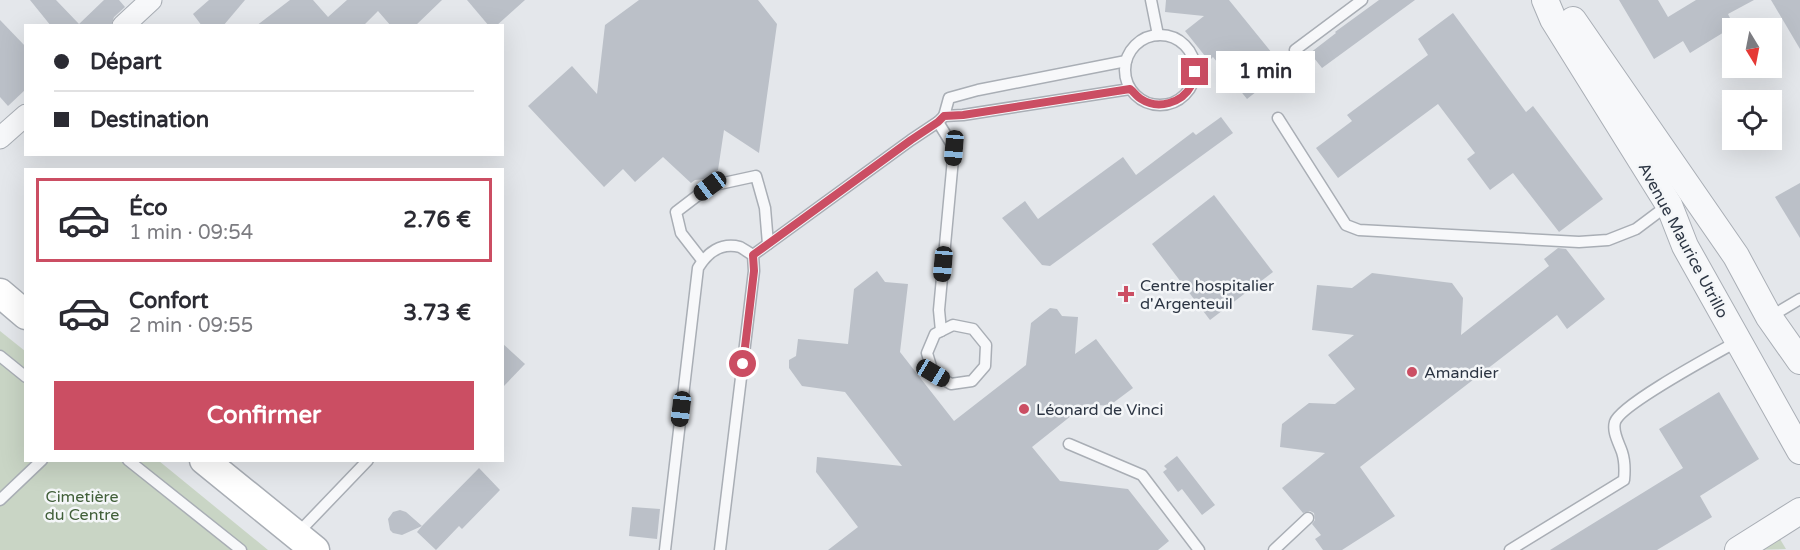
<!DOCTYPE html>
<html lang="fr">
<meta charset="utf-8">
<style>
:root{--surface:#fff;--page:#f7f7f7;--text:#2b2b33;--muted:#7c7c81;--line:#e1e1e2;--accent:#cb4e63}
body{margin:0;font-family:"Varela Round",sans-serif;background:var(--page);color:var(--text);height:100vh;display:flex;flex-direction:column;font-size:22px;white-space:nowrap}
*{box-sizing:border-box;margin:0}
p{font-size:20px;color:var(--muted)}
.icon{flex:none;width:33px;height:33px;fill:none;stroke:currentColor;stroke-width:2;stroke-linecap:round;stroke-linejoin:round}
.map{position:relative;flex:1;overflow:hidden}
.side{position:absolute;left:24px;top:168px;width:480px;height:294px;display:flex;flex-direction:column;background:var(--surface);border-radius:0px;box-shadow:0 6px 24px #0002}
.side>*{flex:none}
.guide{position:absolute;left:24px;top:24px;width:480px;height:132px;border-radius:0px;box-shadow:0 6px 24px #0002;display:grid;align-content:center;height:132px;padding:0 30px;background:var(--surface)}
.needle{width:39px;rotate:170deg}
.buttons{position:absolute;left:1722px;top:18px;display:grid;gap:12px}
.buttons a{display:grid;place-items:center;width:60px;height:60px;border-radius:0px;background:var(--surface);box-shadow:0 6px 24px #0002;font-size:30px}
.end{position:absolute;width:27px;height:27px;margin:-14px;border:8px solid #cb4e63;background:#fff;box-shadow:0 0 0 3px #fff}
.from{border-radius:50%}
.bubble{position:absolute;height:42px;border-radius:0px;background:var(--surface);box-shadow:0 6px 24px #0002;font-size:20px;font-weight:700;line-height:42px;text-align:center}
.car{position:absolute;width:18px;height:36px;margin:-18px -9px;border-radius:8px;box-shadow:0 0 4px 2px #0007;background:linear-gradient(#222 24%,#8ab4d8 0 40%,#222 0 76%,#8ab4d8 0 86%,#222 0)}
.guide b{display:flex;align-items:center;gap:21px;height:57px;font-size:22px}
.guide b+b{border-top:2px solid var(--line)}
.guide i{width:15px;height:15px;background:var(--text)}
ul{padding:10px 0 0;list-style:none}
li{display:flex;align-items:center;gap:18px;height:84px;margin:0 12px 9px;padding:0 18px;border:3px solid transparent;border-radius:0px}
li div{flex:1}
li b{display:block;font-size:22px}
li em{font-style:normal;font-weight:700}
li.selected{border-color:var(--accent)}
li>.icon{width:54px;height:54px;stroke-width:1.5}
.primary-button{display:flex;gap:12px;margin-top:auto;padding:12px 30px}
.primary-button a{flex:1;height:69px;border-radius:0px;background:var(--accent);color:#fff;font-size:24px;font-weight:700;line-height:69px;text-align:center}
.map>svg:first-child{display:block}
.green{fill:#c9d5c5}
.building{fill:#bbc0c8}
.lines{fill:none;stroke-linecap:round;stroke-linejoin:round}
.service-casing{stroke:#a9aeb5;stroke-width:13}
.minor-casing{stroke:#a9aeb5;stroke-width:23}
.tertiary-casing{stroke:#a9aeb5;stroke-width:28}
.secondary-casing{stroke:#a9aeb5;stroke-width:31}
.service{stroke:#f7f8fa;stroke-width:10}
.minor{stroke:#f7f8fa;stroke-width:21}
.tertiary{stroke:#f7f8fa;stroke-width:26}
.secondary{stroke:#fff;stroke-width:28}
.route{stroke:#cb4e63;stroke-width:8}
.poi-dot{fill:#cb4e63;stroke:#f4f6f8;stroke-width:2}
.labels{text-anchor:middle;stroke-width:5;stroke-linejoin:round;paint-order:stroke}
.street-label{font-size:16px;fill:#2c3543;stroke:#f4f6f8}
.poi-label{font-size:16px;fill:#2c3543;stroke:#f4f6f8;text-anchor:start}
.park-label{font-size:16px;fill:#415f39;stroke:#f4f6f8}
</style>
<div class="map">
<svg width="1800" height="550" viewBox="0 0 1800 550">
<rect width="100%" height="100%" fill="#e4e7eb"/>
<g class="green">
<polygon points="0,331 25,351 26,460 159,461 268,550 0,550"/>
<polygon points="1777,534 1786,549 1750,550"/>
</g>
<g class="building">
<polygon points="30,0 56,0 79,24 104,0 119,0 125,7 114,17 111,26 51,26"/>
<polygon points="209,0 245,0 223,26 202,26 193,14"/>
<polygon points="290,0 313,0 328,17 347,0 442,0 415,26 391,26 378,11 363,26 256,26"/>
<polygon points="467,0 525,0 496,26 489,26"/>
<polygon points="639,0 758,0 777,24 759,153 724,130 718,170 705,179 695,180 691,183 663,157 635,182 623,169 604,187 528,106 572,66 597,94 605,25"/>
<polygon points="1166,0 1229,0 1285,69 1247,99 1213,57 1209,61 1185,31 1204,16 1165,12"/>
<polygon points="1379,0 1415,0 1322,68 1310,53 1336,33 1335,32"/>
<polygon points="1619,0 1658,0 1668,17 1696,0 1754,0 1728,14 1734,26 1690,53 1683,41 1654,59"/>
<polygon points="1771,0 1800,0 1800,49"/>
<polygon points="1453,13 1526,112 1533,106 1603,199 1559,232 1513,173 1490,190 1467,159 1475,153 1438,104 1338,178 1316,148 1352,121 1347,115 1428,55 1418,39"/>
<polygon points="0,20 26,47 26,89 8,106 0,97"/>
<polygon points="1221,117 1233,133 1050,266 1042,265 1002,218 1025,201 1038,219 1123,157 1136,175 1193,132 1196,135"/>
<polygon points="1800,183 1800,238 1775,197"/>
<polygon points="1214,195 1273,272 1210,320 1152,244"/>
<polygon points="1558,248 1566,249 1605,299 1567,329 1557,315 1360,467 1395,516 1342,550 1323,550 1315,539 1321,535 1312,524 1315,520 1314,513 1310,511 1303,513 1282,488 1325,453 1280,447 1282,424 1309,403 1335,404 1355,389 1328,355 1354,335 1312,330 1317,285 1352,288 1372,273 1452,283 1463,298 1461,335 1549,266 1544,259"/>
<polygon points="877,271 885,282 908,284 900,352 954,421 1026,365 1031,323 1050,308 1057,309 1062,316 1078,317 1075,354 1096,339 1133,388 1109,406 1086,404 1032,447 1060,481 1128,489 1169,541 1158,550 828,550 858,527 816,472 817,457 902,466 845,392 802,386 789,368 789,360 796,356 798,339 848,344 854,289"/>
<polygon points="502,343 525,364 502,388"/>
<polygon points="1719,392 1759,459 1700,496 1712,517 1657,550 1550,550 1683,468 1659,429"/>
<polygon points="1177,456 1215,505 1202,515 1182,489 1178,492 1163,472 1167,469 1164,466"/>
<polygon points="479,468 500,490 462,529 459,526 436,550 417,532 422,526 402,535 393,533 390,530 388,519 393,512 400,510 406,512 422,526"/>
<polygon points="632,507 660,509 657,539 629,536"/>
</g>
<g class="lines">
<g class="service-casing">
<g id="service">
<polyline points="1151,0 1158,35"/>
<circle cx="1160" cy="70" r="35"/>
<polyline points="1295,50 1362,0"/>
<polyline points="1126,61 978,90 949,98 944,116 963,115 1130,89"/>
<polyline points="1278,118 1346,225 1359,230 1579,242 1608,240 1636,229 1668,205"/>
<polyline points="938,122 954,148 939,310 941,331"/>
<polyline points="753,255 911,140 938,122 944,116"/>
<polyline points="702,260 681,233 676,212 710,186 756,176 765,208 768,244"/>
<polyline points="1770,317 1800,299"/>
<polygon points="953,325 973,329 986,345 985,366 972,381 951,384 933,373 927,353 935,334"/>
<polyline points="0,356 26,377"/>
<polyline points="1069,444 1142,475 1199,550"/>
<polyline points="128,460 241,550"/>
<polyline points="0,500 42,460"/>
<polyline points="297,534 368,460"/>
<path d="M665,550l33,-282c9,-15 23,-26 42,-21 4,2 9,6 13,8l1,16 -34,279"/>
<polyline points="1274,550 1308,518"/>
<path d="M1510,550l114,-70c1,-10 1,-19 -2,-28 -3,-9 -10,-20 -7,-30 6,-18 102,-69 123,-81"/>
</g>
</g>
<g class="minor-casing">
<g id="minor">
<polyline points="123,26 151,0"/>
<polyline points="0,138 26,115"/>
</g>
</g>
<g class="tertiary-casing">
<g id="tertiary">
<polyline points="1545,0 1553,19 1669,205 1685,246 1800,451"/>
<polyline points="1573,20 1736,256 1769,317 1800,361"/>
<polyline points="1738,550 1800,511"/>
</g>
</g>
<g class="secondary-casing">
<g id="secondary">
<polyline points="0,293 26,315"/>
<polyline points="204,460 315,550"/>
</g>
</g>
<use href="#service" class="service"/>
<use href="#minor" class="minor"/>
<use href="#tertiary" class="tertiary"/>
<use href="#secondary" class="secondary"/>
</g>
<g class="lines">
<path class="route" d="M743,364l11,-93 -1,-16 158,-115 27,-18 6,-6 19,-1 167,-26c4,3 7,8 11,10 17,11 41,4 50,-13 2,-4 3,-10 4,-14"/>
</g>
<g class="poi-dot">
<path d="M1123 285h6v6h6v6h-6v6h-6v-6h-6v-6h6z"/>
<circle cx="1412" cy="372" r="6"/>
<circle cx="1024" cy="409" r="6"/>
</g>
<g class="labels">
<g class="street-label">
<text transform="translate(1684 240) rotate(62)" y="6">Avenue Maurice Utrillo</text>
</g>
<g class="poi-label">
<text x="1140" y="291">Centre hospitalier<tspan x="1140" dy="18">d'Argenteuil</tspan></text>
<text x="1424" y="378">Amandier</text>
<text x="1036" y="415">Léonard de Vinci</text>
</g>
<g class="park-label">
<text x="82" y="502">Cimetière<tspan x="82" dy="18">du Centre</tspan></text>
</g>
</g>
</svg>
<div class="buttons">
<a><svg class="needle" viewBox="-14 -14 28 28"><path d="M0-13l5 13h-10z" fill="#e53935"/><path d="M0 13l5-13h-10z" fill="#7c7c81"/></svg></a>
<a><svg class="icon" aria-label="locate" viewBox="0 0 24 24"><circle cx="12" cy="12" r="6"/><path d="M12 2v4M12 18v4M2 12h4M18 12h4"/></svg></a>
</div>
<i class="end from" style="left:743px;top:364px"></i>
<i class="end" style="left:1195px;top:72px"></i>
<div class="bubble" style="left:1216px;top:51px;width:99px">1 min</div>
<i class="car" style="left:954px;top:148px;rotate:185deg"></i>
<i class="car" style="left:710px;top:186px;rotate:233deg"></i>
<i class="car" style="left:943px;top:264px;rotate:185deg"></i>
<i class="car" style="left:933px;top:373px;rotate:121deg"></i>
<i class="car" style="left:681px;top:409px;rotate:187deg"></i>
<div class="guide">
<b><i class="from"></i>Départ</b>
<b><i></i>Destination</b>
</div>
<section class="side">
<ul>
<li class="selected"><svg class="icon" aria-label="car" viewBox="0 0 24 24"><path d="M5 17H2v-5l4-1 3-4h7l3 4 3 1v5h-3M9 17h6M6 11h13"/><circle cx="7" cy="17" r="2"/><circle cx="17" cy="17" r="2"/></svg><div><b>Éco</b><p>1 min · 09:54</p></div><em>2.76 €</em></li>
<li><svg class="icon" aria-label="car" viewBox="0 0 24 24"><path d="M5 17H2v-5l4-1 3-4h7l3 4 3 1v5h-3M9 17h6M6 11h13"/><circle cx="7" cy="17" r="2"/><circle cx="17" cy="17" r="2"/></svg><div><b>Confort</b><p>2 min · 09:55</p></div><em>3.73 €</em></li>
</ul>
<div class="primary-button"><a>Confirmer</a></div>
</section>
</div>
